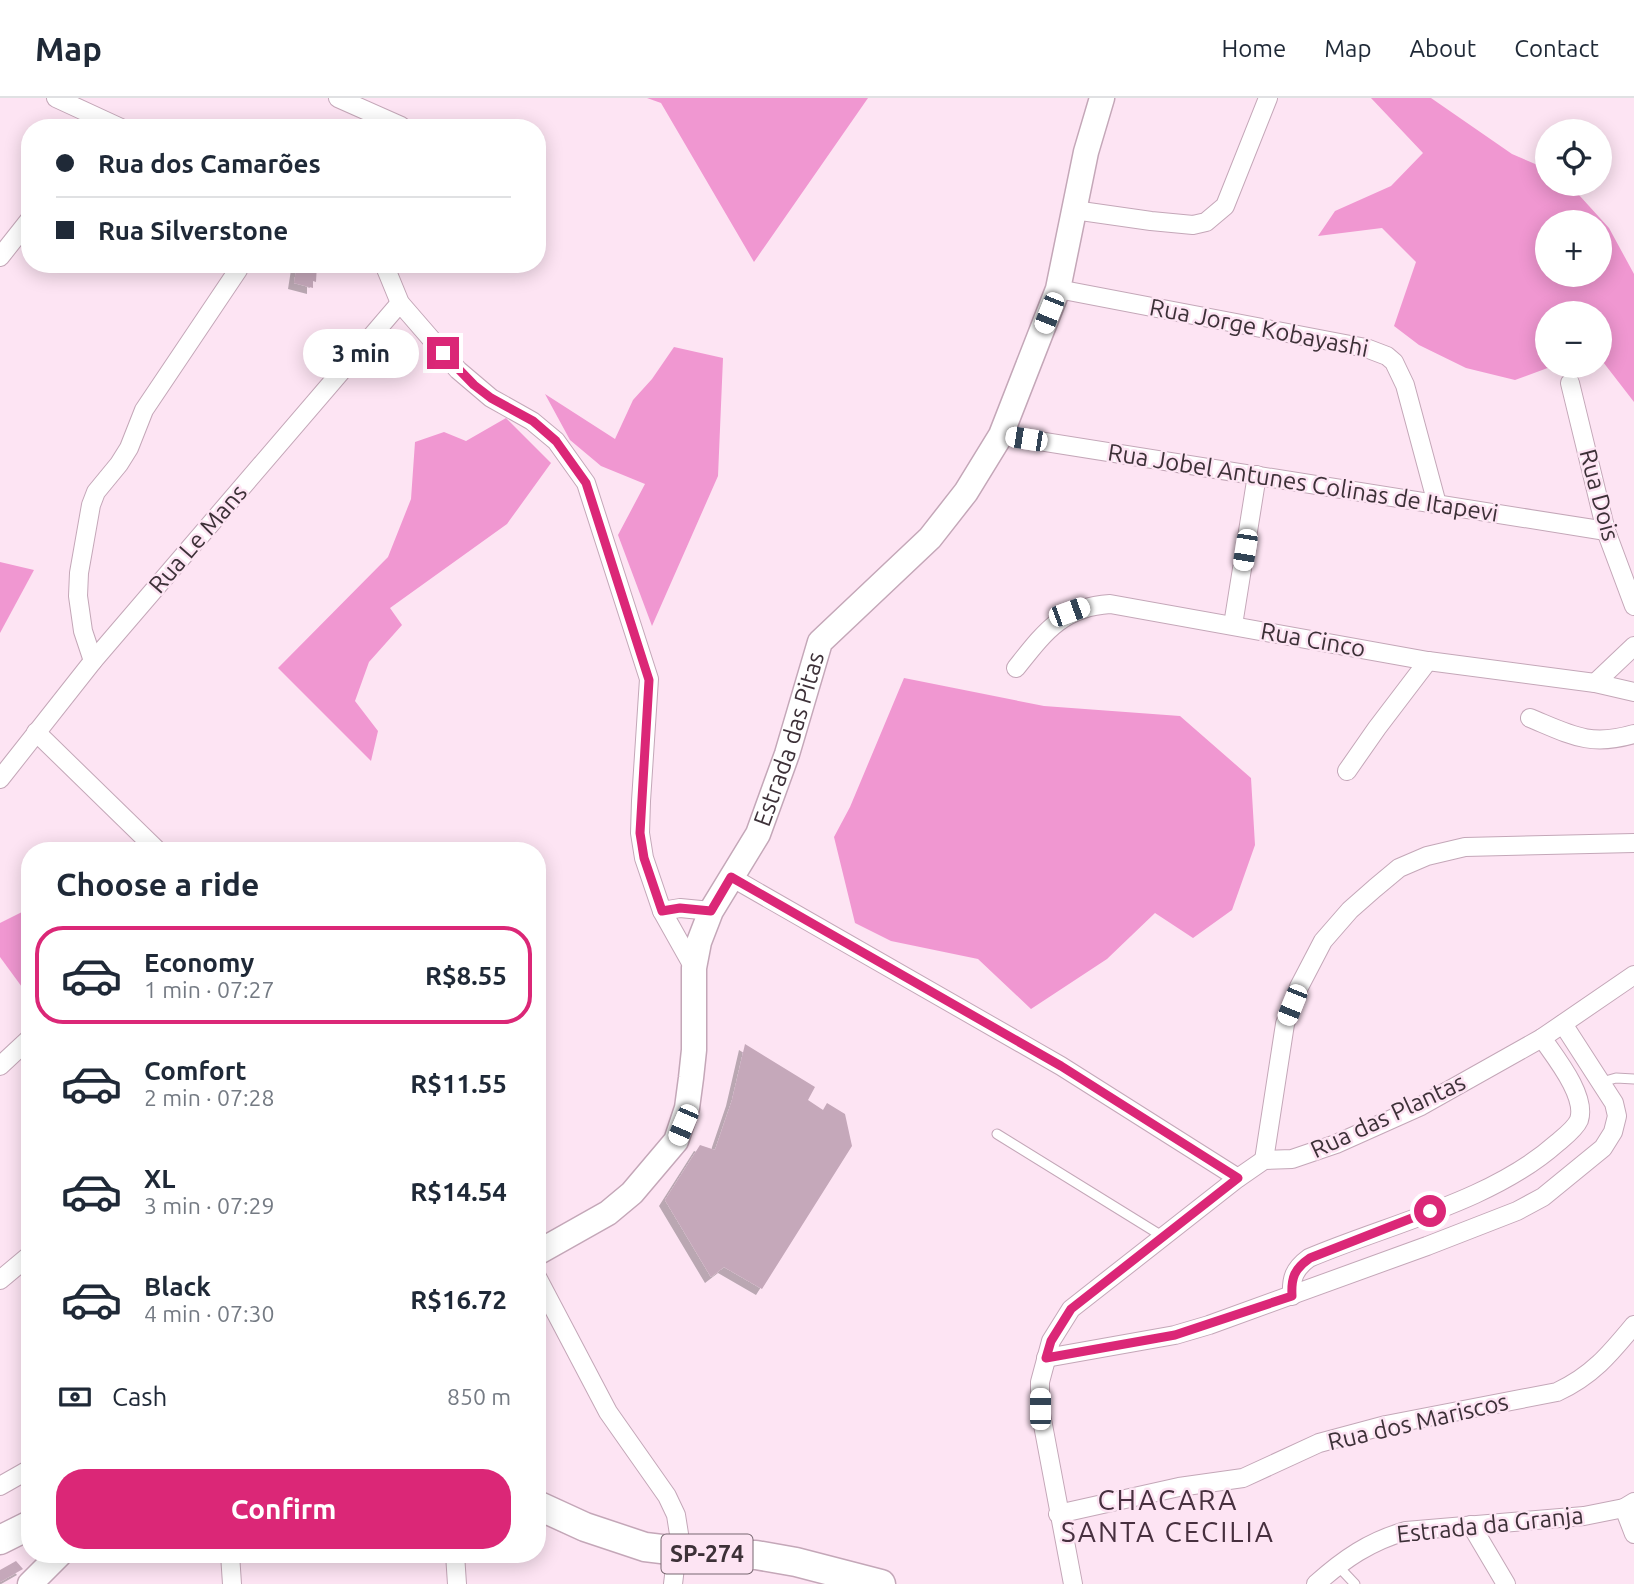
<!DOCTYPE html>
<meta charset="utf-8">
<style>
:root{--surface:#fff;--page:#f6f6f7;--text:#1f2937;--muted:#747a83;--line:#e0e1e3;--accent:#db2777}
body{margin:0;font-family:Ubuntu,sans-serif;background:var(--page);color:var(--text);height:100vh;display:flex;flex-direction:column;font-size:26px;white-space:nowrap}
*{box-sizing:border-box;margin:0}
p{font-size:23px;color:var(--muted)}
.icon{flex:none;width:38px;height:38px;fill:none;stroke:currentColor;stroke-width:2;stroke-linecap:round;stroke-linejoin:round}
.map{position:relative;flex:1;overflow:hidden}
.side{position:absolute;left:21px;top:744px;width:525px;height:721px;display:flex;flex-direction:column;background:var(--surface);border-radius:28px;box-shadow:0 4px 18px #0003}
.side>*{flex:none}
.hud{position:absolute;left:21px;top:21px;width:525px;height:154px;border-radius:28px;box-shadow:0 4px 18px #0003;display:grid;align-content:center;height:154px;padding:0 35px;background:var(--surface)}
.buttons{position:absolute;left:1535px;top:21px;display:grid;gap:14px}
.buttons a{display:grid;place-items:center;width:77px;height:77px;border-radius:50%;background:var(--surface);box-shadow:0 4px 18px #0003;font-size:35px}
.end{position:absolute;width:32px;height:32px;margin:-16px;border:9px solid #db2777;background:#fff;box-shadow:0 0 0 4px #fff}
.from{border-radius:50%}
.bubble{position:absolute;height:49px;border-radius:24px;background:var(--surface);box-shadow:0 4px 18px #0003;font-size:23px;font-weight:700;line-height:49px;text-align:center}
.car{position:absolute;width:21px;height:42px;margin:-21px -10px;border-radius:9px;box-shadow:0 0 5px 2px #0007;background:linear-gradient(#fff 24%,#345 0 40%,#fff 0 76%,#345 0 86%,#fff 0)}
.hud b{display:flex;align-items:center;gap:24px;height:66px;font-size:26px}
.hud b+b{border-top:2px solid var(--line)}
.hud i{width:18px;height:18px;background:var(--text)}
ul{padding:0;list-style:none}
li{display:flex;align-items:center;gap:21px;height:98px;margin:0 14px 10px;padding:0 21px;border:4px solid transparent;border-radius:28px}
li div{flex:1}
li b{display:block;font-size:26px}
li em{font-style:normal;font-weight:700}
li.current{border-color:var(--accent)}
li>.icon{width:63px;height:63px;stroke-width:1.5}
h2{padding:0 35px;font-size:32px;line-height:84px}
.pay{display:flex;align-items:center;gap:18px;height:77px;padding:0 35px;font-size:26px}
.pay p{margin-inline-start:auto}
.cta{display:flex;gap:14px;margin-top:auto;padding:14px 35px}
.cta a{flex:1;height:80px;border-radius:28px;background:var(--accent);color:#fff;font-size:28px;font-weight:700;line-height:80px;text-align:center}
header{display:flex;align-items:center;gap:42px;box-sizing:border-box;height:98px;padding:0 35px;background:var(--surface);border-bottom:2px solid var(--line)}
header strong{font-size:33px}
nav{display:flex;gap:38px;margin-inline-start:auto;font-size:24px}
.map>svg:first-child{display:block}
.forest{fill:#f097d1;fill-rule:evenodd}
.building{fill:#c5a8ba;filter:url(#shadow)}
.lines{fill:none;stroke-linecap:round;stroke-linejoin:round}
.lane-casing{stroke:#c4a7b8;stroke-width:11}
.street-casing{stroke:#c4a7b8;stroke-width:20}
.secondary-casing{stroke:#c4a7b8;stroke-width:27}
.primary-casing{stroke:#c4a7b8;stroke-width:31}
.lane{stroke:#fff;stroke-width:9}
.street{stroke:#fff;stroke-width:18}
.secondary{stroke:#fff;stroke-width:24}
.primary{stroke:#fff;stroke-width:28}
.route{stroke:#db2777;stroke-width:9}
.labels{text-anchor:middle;stroke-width:5;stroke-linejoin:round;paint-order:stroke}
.shield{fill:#fde4f3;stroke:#776770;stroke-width:2}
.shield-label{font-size:23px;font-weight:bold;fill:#3d3138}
.street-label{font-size:24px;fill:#3d3138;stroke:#fde4f3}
.quarter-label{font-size:28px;letter-spacing:2px;fill:#47303f;stroke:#fde4f3}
</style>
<header>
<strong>Map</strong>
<nav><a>Home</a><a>Map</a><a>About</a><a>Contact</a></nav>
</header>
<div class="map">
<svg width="1634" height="1486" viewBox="0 0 1634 1486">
<defs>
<filter id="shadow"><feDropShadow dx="-6" dy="6" stdDeviation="0" flood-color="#0004"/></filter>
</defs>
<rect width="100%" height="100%" fill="#fde4f3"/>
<g class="forest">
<polygon points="647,0 868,0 754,164 661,5"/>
<path d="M1371,0h60l81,56 35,15v15h22l40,44 25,46v128l-34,-44v-45h-53v53h6l-38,14 -49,-12 -47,-23 -25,-19 22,-64 -34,-34 -64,8 17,-25 56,-25 32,-33zM1547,124h53v53h-53z"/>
<polygon points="674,249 723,260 718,378 652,528 618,437 645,386 601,368 570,342 545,296 615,341 633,302 652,281"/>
<polygon points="506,320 551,365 507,426 390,510 402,527 369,564 355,603 378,633 371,663 278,570 388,459 411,401 415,344 444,334 466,343"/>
<polygon points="0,464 34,472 0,535"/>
<polygon points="904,580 1044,608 1180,618 1251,680 1255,747 1232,812 1193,840 1155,815 1107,861 1031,911 978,861 891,843 855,825 834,739 850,709"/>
<polygon points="30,810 30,900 0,859 0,825"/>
</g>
<g class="building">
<polygon points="297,166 317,166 316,184 313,183 313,190 294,185"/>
<polygon points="745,946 815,989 808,1002 823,1012 827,1005 845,1016 852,1048 762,1191 724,1169 711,1179 665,1102 700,1047 715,1052 732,1002"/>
<polygon points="16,1463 23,1471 0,1484 0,1472"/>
</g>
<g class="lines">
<g class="lane-casing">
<g id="lane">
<polyline points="1602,984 1616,980 1634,981"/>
<polyline points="997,1036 1162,1138"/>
<polyline points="1337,1467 1355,1486"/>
</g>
</g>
<g class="street-casing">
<g id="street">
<polyline points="56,0 121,30"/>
<polyline points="338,0 401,28"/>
<polyline points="1074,112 1151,123 1193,127 1206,124 1225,108 1268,0"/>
<polyline points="0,159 30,121"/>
<polyline points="384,166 400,205 458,272 491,300 532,323 556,343 586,385 649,581 641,703 640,735 644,760 662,813 694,870"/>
<polyline points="1058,191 1366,250 1387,258 1394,264 1405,287 1437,406"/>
<polyline points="1570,285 1606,433 1634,508"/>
<polyline points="1001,337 1606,433"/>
<polyline points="1233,527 1257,377"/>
<polyline points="93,563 83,533 78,498 79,475 91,407 96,394 119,366 129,350 144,312 238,172"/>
<path d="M1016,570c28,-35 46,-61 94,-64l318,57 167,22 39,9"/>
<polyline points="1595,585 1634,548"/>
<path d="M1530,620c41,17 60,29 104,16"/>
<polyline points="36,634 157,752"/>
<polyline points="1347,673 1377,630 1428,563"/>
<polyline points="0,681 93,563 400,205"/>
<polyline points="731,779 1061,968 1238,1080"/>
<polyline points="662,813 680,810 711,813"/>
<polyline points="0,968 30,940"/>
<polyline points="1264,1062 1285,926 1299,889 1323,843 1350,812 1375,790 1399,770 1427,758 1465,749 1634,745"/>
<polyline points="537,1179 608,1314 667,1398 676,1417 679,1436 673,1486"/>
<polyline points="0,1182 30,1157"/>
<path d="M1292,1198c-1,-18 2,-27 17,-38 80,-34 183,-57 248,-115 7,-6 18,-14 22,-23 8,-24 -24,-63 -37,-82"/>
<polyline points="1046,1260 1175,1237 1209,1227 1427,1148 1517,1113 1543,1099 1603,1050 1613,1034 1617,1018 1614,1005 1563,926"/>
<polyline points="0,1388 30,1371"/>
<polyline points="1624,1410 1634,1436"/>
<path d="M1058,1416l121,-27 64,-9 76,-35 67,-18 171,-33c35,-16 53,-38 77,-67"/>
<polyline points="1471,1427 1506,1486"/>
<polyline points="230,1456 232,1486"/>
<polyline points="455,1456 457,1486"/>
<polyline points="1073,1486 1040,1311 1040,1284 1051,1243 1071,1211 1238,1080 1264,1062 1292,1061 1336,1046 1421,1008 1542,940 1634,877"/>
<path d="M1316,1486c28,-25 54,-43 90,-53l178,-15 40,-8 10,-6"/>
</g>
</g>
<g class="secondary-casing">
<g id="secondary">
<path id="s1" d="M537,1155l71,-40 24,-20 44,-52 11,-33 4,-30 3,-28v-82l5,-26 12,-31 47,-77 29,-80 33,-112 110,-104 36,-46 35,-57 57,-146 28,-137 16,-54"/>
<polyline points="30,1486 60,1456"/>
</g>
</g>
<g class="primary-casing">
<g id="primary">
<polyline points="537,1407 585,1429 645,1449 711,1457 756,1457 796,1464 881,1486"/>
<polyline points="0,1442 30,1427"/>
</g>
</g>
<use href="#lane" class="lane"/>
<use href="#street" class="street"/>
<use href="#secondary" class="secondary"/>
<use href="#primary" class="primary"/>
</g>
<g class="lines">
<path class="route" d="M443,255l31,32 17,13 42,23 23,20 30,42 63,197 -9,153 4,25 18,53 18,-3 31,3 20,-34 330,189 177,112 -167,131 -20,32 -5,17 129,-23 117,-39c-1,-18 2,-27 18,-38l120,-47"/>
</g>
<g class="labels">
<rect class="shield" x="661.5" y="1436.5" width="91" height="39" rx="5"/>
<g class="shield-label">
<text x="707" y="1464">SP-274</text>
</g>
<g class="street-label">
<text transform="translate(1259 230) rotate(11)" y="8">Rua Jorge Kobayashi</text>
<text transform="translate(1303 385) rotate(9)" y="8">Rua Jobel Antunes Colinas de Itapevi</text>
<text transform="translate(1599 397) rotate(75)" y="8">Rua Dois</text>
<text transform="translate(198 441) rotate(-49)" y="8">Rua Le Mans</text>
<text transform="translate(1313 542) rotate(10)" y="8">Rua Cinco</text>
<text dy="8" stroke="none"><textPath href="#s1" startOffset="606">Estrada das Pitas</textPath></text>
<text transform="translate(1388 1018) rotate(-25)" y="8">Rua das Plantas</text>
<text transform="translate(1418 1324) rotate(-13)" y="8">Rua dos Mariscos</text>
<text transform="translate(1490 1427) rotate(-6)" y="8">Estrada da Granja</text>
</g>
<g class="quarter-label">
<text x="1168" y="1412">CHACARA<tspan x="1168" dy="32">SANTA CECILIA</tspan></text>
</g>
</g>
</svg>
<div class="buttons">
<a><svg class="icon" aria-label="locate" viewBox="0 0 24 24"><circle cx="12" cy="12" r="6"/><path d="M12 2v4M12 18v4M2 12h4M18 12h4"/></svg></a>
<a>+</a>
<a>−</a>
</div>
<i class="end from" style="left:1430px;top:1113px"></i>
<i class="end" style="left:443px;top:255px"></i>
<div class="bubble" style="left:303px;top:231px;width:116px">3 min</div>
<i class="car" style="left:1049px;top:215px;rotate:202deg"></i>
<i class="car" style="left:1026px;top:341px;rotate:279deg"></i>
<i class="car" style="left:1245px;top:452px;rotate:189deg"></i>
<i class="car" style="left:1069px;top:514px;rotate:70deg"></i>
<i class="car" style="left:1292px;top:907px;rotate:202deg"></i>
<i class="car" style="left:683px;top:1027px;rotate:203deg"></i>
<i class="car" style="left:1040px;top:1311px;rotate:0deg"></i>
<div class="hud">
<b><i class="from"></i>Rua dos Camarões</b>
<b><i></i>Rua Silverstone</b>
</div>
<section class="side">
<h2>Choose a ride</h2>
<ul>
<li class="current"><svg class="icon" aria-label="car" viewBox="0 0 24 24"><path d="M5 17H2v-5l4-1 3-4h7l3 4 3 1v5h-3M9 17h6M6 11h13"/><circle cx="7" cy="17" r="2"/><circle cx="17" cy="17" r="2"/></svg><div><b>Economy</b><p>1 min · 07:27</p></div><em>R$8.55</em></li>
<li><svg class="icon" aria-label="car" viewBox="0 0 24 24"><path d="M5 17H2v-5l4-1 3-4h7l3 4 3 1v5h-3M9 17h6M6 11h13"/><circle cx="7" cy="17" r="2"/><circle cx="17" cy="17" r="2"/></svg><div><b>Comfort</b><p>2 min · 07:28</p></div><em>R$11.55</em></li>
<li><svg class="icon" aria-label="car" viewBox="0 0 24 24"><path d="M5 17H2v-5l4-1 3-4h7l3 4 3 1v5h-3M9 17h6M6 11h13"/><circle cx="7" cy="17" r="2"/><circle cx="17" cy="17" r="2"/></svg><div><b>XL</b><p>3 min · 07:29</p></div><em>R$14.54</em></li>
<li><svg class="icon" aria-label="car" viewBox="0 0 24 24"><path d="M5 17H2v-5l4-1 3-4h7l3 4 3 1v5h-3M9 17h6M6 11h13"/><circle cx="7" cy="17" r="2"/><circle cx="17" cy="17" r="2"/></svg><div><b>Black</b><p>4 min · 07:30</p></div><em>R$16.72</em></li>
</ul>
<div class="pay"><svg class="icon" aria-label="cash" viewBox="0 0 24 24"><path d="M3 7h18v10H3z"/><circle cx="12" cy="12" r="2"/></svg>Cash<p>850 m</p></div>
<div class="cta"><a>Confirm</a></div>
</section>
</div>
